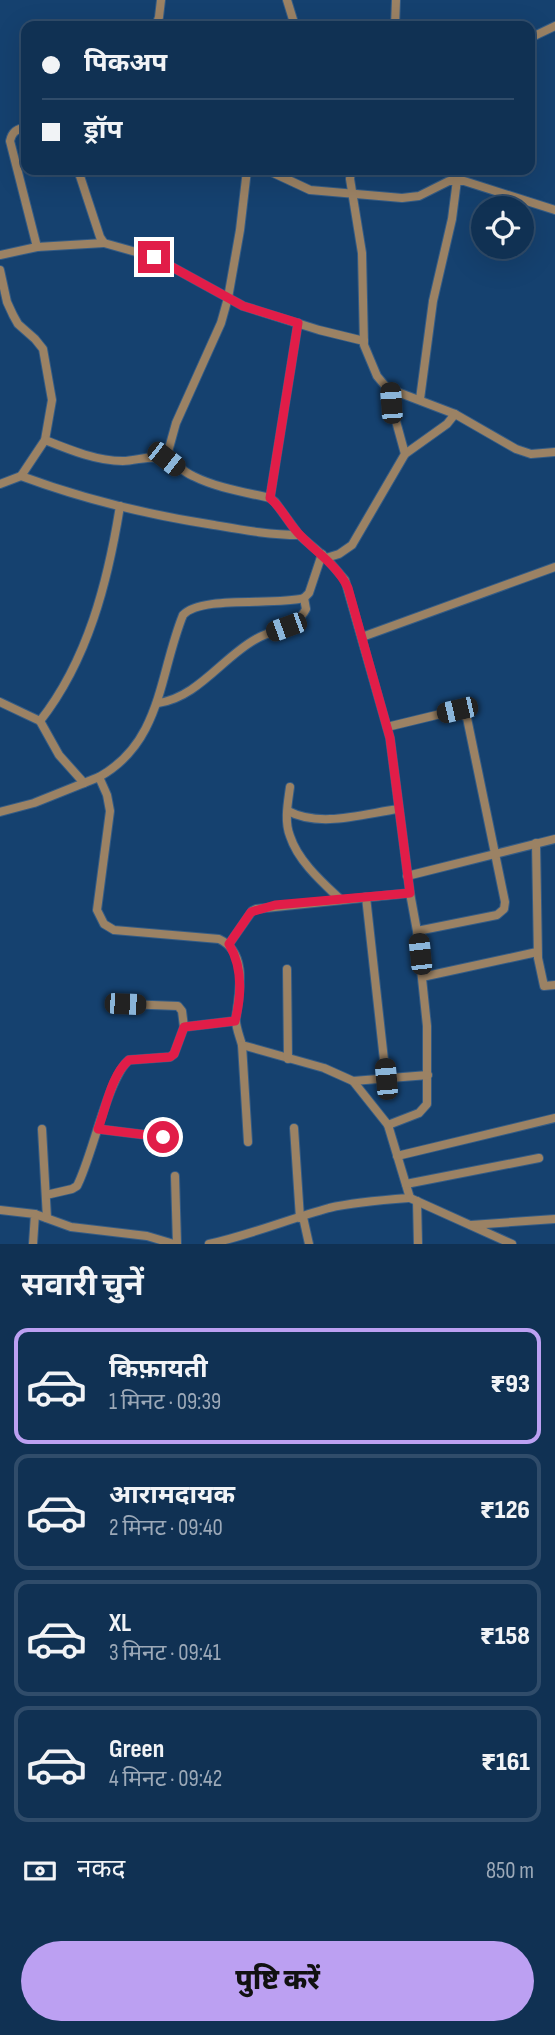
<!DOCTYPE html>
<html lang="hi">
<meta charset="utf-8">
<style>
:root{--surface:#103153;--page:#1e3d5d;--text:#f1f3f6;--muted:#9ca9b8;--line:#304c6a;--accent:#bca0f2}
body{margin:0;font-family:"Sofia Sans Condensed","Noto Sans Devanagari",sans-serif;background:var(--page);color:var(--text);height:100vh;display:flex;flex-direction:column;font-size:26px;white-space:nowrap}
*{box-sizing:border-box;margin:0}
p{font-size:23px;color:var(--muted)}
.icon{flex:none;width:38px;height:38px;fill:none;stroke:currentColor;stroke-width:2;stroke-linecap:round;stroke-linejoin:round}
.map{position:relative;height:1244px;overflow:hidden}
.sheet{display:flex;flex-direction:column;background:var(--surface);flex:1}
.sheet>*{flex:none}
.banner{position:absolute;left:21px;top:21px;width:514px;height:154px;border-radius:14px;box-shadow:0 7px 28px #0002,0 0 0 2px var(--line);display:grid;align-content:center;height:154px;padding:0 21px;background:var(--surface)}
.buttons{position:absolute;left:471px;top:196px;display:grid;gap:14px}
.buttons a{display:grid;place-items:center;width:63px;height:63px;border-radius:50%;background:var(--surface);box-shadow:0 7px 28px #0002,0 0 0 2px var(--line);font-size:35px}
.end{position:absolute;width:32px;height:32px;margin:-16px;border:9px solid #e11d48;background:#fff;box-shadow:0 0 0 4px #fff}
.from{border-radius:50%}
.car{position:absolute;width:21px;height:42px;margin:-21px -10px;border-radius:9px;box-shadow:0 0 5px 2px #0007;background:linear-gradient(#222 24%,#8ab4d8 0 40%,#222 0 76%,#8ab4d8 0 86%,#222 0)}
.banner b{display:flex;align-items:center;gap:24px;height:66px;font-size:26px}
.banner b+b{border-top:2px solid var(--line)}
.banner i{width:18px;height:18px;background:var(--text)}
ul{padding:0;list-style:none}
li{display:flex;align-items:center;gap:21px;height:116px;margin:0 14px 10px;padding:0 7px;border:4px solid var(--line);border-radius:14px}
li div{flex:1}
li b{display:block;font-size:26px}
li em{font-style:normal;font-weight:800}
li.current{border-color:var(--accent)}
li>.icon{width:63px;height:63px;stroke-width:1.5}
h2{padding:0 21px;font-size:32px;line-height:84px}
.pay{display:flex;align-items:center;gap:18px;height:77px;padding:0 21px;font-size:26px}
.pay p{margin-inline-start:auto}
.primary-button{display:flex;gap:14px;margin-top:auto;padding:14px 21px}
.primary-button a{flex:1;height:80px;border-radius:42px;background:var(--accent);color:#111;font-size:28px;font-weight:800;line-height:80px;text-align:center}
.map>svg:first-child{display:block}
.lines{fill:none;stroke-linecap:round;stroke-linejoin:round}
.minor-casing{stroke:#355c85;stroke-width:10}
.minor{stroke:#9b8264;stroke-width:8}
.route{stroke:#e11d48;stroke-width:9}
</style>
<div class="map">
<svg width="555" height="1244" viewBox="0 0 555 1244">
<rect width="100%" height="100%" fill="#15416f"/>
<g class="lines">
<g class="minor-casing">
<g id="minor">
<polyline points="287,0 295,26"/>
<polyline points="156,26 159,17 161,0"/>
<polyline points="395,26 396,0"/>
<polyline points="530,38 555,26"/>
<polyline points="24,39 26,44"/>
<path d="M26,128c-9,0 -14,4 -16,13l27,106"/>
<polyline points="78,170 100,237 104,243 154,257 243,306 319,330 364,341"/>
<polyline points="267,170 310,190 402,198 419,196 449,181 464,181 555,210"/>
<polyline points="351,170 350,179 362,253 364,345 377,376 387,388 455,414 516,449 531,454 555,452"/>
<polyline points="0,255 37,247 104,243"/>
<polyline points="0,270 7,302 13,315 18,324 35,339 43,349 52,400 45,440 21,476 0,484"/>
<polyline points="420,399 433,301 452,219 457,180"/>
<path d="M45,440c25,10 52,21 78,21 13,0 30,-7 43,-2 9,3 17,13 27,17 24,12 51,16 77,22l5,4 24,33 27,23 19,22 45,158 20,155 7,38 10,95v78l-8,9 -31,12 22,73c-27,2 -55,4 -81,10 -40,11 -79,27 -120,36"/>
<polyline points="405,454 447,424 455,414"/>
<polyline points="166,459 176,423 221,323 228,298 240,230 247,170"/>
<path d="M21,476c62,23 128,39 193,49 29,5 56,10 85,10"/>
<polyline points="270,498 298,323"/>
<path d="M322,554l-13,39 -5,5c-28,8 -103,-3 -121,17 -24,59 -21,127 -84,162l8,18 3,16 -13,99 7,14 10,6 105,9c30,14 20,53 17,79 -1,8 4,19 6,27l82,23 29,13 35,44"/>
<polyline points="326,558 339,554 352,545 405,454 391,403 391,389"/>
<polyline points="362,637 555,567"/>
<polyline points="0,702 40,721 59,755 84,783"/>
<path d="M158,703c39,-5 65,-46 98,-64 17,-10 40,-10 50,-30l-2,-11"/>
<path d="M40,721c48,-61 68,-140 80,-215"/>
<polyline points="387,727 457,710 467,718 505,902 504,909 497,915 417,931"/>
<path d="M290,787c-2,15 -6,34 0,49 8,25 32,46 51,64"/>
<path d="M288,811c32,17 75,3 110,-2"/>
<polyline points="0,812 34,803 99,777"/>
<polyline points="536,843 538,958 544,986 555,985"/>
<polyline points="407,876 555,839"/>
<polyline points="366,897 386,1078"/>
<polyline points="229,944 252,911 256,909 410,893"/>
<polyline points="287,969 288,1059"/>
<polyline points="422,977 537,952"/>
<polyline points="125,1004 178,1006 182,1011 184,1027"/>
<polyline points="242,1045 248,1142"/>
<polyline points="353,1081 428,1075"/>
<polyline points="294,1128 300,1218"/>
<polyline points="42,1129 47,1218"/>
<polyline points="98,1129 163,1137"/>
<polyline points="397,1156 555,1118"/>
<polyline points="175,1176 177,1244"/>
<polyline points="406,1184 539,1158"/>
<path d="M46,1195l26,-6 5,-3c15,-28 31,-109 52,-126l41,-3 4,-3 10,-27 51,-6"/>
<polyline points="410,1198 512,1244"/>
<polyline points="417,1201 418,1244"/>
<polyline points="0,1210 35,1214 33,1244"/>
<polyline points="35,1214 71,1227 147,1236 174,1244"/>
<polyline points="303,1217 309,1244"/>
<polyline points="471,1225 555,1219"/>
</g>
</g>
<use href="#minor" class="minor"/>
</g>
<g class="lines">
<path class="route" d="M154,257l89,49 55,17 -28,175c13,11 19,27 31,38 17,18 36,29 47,52l42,150 20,155 -135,12 -24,7 -22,32c14,24 13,50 6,77l-51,6 -10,27 -4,3 -41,3c-18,15 -23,48 -31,69l65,8"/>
</g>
</svg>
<div class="buttons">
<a><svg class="icon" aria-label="locate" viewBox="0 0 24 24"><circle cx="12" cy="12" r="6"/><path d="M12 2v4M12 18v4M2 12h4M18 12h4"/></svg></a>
</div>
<i class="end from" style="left:163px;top:1137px"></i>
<i class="end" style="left:154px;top:257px"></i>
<i class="car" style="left:391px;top:403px;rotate:356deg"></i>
<i class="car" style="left:166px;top:459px;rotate:128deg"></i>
<i class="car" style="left:286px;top:627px;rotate:250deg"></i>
<i class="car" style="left:457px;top:710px;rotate:257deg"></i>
<i class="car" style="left:420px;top:954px;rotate:354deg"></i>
<i class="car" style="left:125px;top:1004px;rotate:92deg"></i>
<i class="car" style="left:386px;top:1079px;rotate:355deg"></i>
<div class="banner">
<b><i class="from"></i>पिकअप</b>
<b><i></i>ड्रॉप</b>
</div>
</div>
<section class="sheet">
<h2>सवारी चुनें</h2>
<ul>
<li class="current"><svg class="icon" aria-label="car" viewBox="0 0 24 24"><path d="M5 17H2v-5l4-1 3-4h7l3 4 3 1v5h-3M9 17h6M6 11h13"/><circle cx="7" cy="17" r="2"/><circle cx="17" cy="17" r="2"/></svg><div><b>किफ़ायती</b><p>1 मिनट · 09:39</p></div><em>₹93</em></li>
<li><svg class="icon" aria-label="car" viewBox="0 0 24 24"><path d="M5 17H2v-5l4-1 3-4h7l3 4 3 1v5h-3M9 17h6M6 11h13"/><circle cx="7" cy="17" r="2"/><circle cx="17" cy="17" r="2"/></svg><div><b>आरामदायक</b><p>2 मिनट · 09:40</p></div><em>₹126</em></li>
<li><svg class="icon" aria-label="car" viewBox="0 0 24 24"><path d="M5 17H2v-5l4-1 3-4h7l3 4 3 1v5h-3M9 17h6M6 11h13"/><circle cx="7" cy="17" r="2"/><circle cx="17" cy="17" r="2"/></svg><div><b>XL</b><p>3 मिनट · 09:41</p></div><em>₹158</em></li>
<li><svg class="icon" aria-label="car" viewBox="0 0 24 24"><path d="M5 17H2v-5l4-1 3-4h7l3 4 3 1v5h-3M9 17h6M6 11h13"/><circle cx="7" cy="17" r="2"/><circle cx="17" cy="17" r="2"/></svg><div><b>Green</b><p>4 मिनट · 09:42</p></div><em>₹161</em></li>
</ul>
<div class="pay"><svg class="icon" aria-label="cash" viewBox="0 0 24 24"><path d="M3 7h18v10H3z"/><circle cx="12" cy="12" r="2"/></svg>नकद<p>850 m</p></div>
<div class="primary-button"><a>पुष्टि करें</a></div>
</section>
